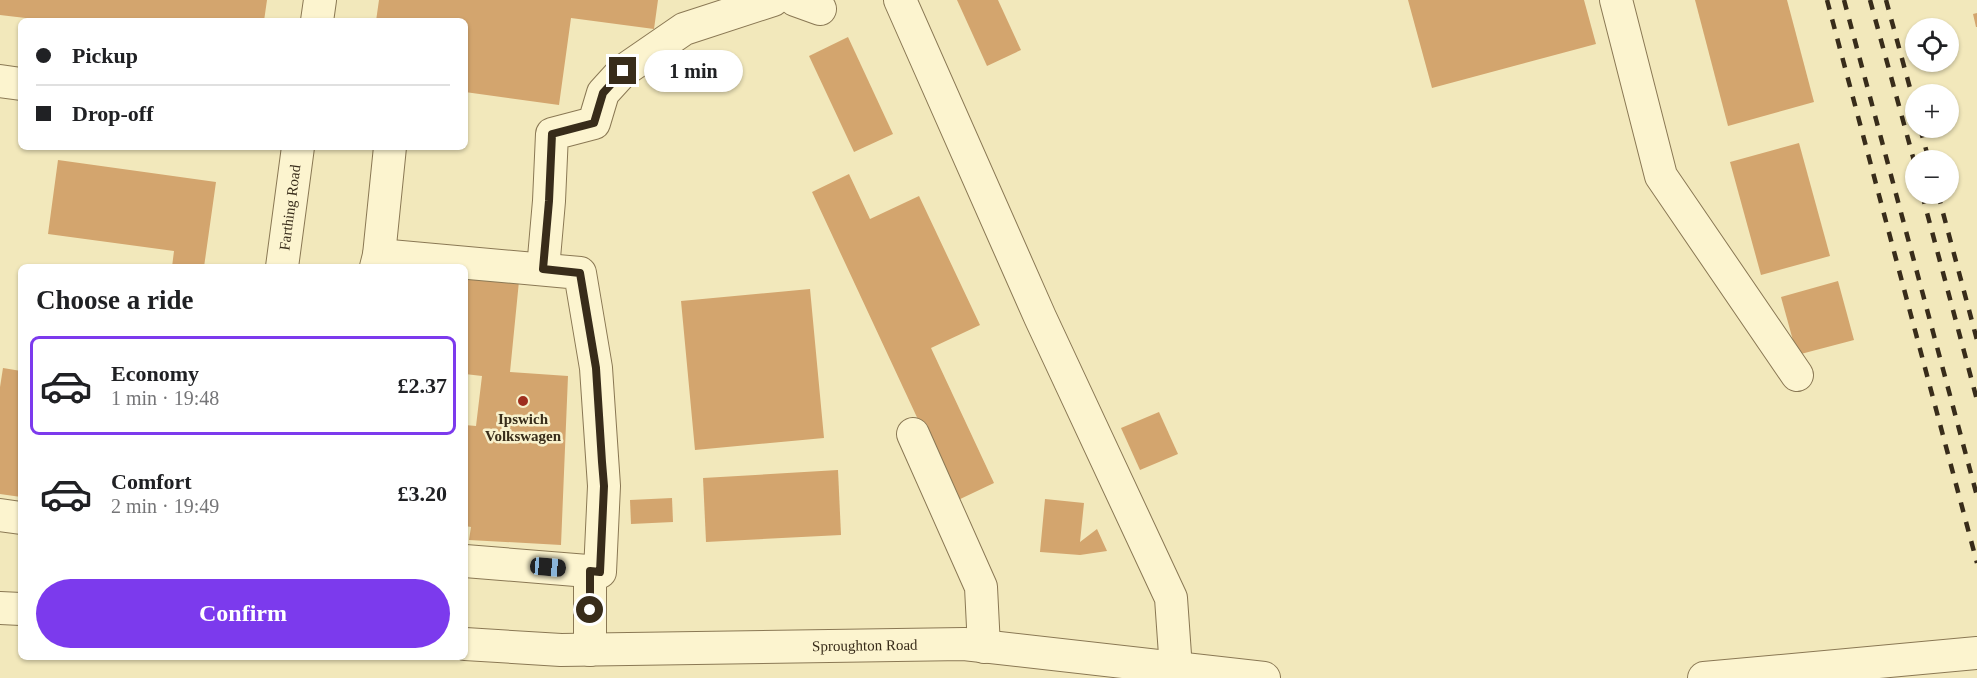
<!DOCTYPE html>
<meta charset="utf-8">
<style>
:root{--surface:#fff;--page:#f6f6f6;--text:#202124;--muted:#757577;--line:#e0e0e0;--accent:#7c3aed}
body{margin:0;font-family:Georgia,serif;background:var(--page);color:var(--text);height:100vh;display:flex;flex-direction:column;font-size:22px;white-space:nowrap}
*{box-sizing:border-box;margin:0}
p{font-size:20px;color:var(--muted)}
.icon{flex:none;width:33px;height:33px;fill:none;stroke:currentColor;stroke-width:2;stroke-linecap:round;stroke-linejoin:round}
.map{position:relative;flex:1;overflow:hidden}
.side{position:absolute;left:18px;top:264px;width:450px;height:396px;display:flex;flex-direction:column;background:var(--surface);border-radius:9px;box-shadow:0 2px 4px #0004}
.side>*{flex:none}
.top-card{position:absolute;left:18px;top:18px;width:450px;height:132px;border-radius:9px;box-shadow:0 2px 4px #0004;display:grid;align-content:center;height:132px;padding:0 18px;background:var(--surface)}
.buttons{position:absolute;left:1905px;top:18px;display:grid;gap:12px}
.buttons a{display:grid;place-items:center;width:54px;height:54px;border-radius:50%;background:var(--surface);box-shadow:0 2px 4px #0004;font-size:30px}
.end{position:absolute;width:27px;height:27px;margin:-14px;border:8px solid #382c1a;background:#fff;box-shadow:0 0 0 3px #fff}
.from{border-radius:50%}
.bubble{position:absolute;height:42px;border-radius:21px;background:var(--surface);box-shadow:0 2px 4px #0004;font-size:20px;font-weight:700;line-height:42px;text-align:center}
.car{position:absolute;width:18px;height:36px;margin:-18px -9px;border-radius:8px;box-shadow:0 0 4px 2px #0007;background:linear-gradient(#222 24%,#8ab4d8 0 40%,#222 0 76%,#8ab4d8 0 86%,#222 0)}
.top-card b{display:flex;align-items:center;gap:21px;height:57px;font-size:22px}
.top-card b+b{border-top:2px solid var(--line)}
.top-card i{width:15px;height:15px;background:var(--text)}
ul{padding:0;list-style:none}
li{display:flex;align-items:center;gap:18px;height:99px;margin:0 12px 9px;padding:0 6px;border:3px solid transparent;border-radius:9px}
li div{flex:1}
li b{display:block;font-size:22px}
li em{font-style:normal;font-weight:700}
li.current{border-color:var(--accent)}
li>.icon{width:54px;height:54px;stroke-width:1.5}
h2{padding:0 18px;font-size:27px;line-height:72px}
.action{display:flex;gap:12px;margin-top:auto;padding:12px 18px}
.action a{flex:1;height:69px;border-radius:36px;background:var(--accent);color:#fff;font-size:24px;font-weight:700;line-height:69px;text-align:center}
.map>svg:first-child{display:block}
.building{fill:#d3a56e}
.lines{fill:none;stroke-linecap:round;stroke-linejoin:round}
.minor-casing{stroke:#8a7854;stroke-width:34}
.minor{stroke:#fcf4cf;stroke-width:32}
.rail{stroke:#382c1a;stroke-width:4.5;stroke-dasharray:10 10;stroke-linecap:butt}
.route{stroke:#382c1a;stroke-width:8}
.poi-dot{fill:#9e2e1e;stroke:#f8f1cc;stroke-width:2}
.labels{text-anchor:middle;stroke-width:5;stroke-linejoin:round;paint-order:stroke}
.street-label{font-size:15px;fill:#382c1a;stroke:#f8f1cc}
.poi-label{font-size:15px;font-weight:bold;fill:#382c1a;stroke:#f8f1cc}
</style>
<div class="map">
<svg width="1977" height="678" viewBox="0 0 1977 678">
<rect width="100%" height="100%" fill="#f2e8bb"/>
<g class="building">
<polygon points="0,0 267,0 264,21 34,21 34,19 0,15"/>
<polygon points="379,0 658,0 654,29 571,18 559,105 465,92 465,21 376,21"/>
<polygon points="957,0 998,0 1021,50 987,66"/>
<polygon points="1408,0 1584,0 1596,44 1432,88"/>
<polygon points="1695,0 1787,0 1814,102 1728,126"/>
<polygon points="1977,13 1977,27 1976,27 1973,14"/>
<polygon points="848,37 893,134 854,152 809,56"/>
<polygon points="1799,143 1830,256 1761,275 1730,162"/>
<polygon points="58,160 216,182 204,267 172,267 174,251 48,234"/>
<polygon points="849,174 870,219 919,196 980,325 931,348 994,483 956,501 812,192"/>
<polygon points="465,277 519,281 510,372 568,376 561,545 469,540 471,527 465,526 465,425 476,426 482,376 465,374"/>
<polygon points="1838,281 1854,340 1797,355 1781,297"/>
<polygon points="810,289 824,438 695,450 681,301"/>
<polygon points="3,368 21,371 21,497 0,494 0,387"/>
<polygon points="1159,412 1178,454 1140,470 1121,428"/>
<polygon points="838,470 841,535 706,542 703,478"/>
<polygon points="672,498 673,522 631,524 630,500"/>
<polygon points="1045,499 1084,503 1080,542 1097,529 1107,551 1080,555 1040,552"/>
</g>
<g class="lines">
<g class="minor-casing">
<g id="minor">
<polyline points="795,0 820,9"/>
<polyline points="900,0 1040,317 1171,598 1176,669"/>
<polyline points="1616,0 1661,176 1797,375"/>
<polyline points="317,21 320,0"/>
<polyline points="0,81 21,84"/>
<polyline points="379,255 580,273 596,368 604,486 600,572 465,561"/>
<path id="s1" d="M282,267l16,-120"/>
<polyline points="376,267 379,255 390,147"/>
<polyline points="543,269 549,201 552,134 594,123 603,93 623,71 684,29 773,0"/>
<polyline points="913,434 981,587 984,647"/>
<polyline points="0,515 21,518"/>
<polyline points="590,571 590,650"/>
<polyline points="0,608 21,609"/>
<path id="s2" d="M465,644l96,6 403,-6 300,34"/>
<polyline points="1704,678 1977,653"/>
</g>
</g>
<use href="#minor" class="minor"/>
<g class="rail">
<polyline points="1827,0 1977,563"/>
<polyline points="1844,0 1977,496"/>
<polyline points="1870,0 1916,168"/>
<polyline points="1886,0 1916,110"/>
<polyline points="1920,128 1929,160"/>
<polyline points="1922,194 1977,400"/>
<polyline points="1938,194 1977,340"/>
</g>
</g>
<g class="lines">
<polyline class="route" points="590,610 590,571 600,572 604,486 602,462 596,368 580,273 543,269 549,201 552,134 594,123 603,93 623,71"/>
</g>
<circle class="poi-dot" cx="523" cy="401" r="6"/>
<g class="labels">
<g class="street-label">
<text dy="5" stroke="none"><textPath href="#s1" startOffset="60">Farthing Road</textPath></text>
<text dy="5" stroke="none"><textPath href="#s2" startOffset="400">Sproughton Road</textPath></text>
</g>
<g class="poi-label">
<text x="523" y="424">Ipswich<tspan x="523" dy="17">Volkswagen</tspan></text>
</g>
</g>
</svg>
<div class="buttons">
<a><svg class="icon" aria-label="locate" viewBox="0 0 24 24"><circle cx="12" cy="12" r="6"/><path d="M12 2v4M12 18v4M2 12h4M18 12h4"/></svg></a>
<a>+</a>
<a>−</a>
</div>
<i class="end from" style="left:590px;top:610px"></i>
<i class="end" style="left:623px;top:71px"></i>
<div class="bubble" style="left:644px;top:50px;width:99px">1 min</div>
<i class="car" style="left:548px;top:567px;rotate:95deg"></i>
<div class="top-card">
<b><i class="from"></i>Pickup</b>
<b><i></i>Drop-off</b>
</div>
<section class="side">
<h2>Choose a ride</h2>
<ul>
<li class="current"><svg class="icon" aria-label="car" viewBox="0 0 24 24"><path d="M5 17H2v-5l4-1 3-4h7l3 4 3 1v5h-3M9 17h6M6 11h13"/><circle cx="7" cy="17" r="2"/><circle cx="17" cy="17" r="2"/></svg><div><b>Economy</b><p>1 min · 19:48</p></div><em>£2.37</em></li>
<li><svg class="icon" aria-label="car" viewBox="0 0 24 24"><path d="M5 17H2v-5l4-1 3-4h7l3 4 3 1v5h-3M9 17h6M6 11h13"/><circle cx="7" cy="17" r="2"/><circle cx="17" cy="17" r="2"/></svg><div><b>Comfort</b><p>2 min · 19:49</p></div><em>£3.20</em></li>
</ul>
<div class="action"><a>Confirm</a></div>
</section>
</div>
